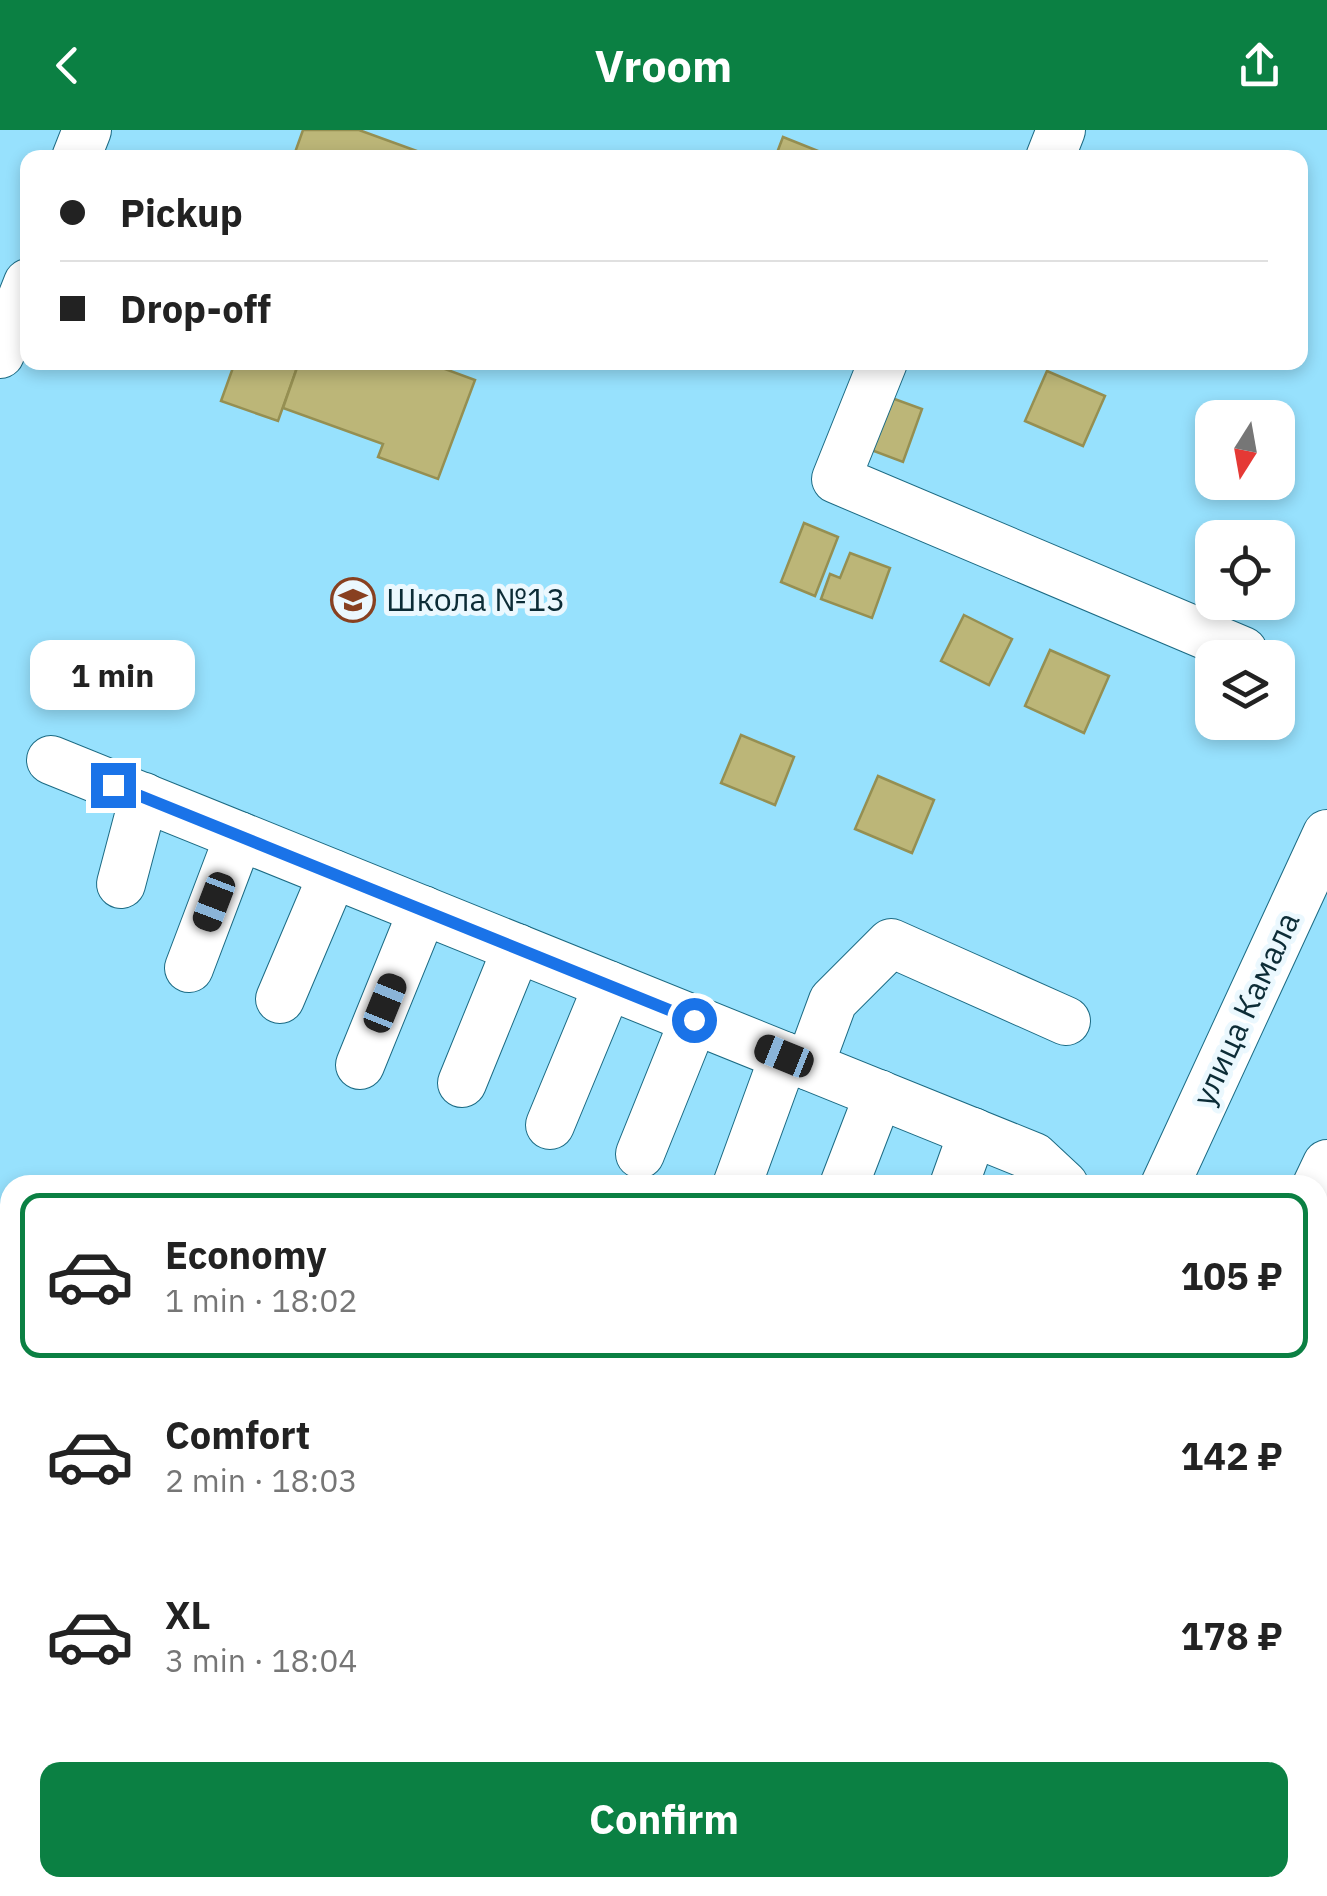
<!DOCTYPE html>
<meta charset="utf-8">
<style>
:root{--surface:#fff;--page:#f6f6f6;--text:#222;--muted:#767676;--line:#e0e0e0;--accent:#0b8043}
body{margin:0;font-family:"IBM Plex Sans",sans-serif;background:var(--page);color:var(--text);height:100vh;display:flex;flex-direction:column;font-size:38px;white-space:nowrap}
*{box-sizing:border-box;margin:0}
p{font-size:32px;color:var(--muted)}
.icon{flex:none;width:55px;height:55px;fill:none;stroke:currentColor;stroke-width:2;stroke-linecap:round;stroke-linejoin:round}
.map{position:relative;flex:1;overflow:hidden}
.side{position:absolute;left:0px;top:1045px;width:1328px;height:722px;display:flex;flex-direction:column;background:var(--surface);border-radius:30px 30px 0 0;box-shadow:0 5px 15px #0003}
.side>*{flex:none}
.banner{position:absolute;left:20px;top:20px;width:1288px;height:220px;border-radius:20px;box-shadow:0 5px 15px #0003;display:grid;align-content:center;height:220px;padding:0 40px;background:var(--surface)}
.needle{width:65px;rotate:191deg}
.buttons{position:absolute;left:1195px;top:270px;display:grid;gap:20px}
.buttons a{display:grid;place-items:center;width:100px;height:100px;border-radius:20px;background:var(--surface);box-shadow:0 5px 15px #0003;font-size:50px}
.end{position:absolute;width:45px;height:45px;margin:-22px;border:12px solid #1a73e8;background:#fff;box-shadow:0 0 0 5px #fff}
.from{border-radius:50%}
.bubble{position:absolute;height:70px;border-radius:20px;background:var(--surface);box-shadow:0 5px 15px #0003;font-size:32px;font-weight:700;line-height:70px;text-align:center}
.car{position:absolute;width:30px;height:60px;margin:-30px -15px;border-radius:12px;box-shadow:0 0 8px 2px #0007;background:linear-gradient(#222 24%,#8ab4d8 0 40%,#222 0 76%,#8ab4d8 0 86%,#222 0)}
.banner b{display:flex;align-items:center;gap:35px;height:95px;font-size:38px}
.banner b+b{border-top:2px solid var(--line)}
.banner i{width:25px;height:25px;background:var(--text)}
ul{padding:18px 0 0;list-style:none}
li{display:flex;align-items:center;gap:30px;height:165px;margin:0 20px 15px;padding:0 20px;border:5px solid transparent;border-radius:20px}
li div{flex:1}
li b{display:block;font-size:38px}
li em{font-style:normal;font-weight:700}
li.current{border-color:var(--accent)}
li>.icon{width:90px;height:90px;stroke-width:1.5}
.action{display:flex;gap:20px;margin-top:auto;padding:20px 40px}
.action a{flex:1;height:115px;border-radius:20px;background:var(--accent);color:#fff;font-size:40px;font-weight:700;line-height:115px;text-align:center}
header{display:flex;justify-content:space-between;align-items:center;height:130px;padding:0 40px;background:var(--accent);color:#fff;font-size:45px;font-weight:700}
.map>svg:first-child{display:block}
.building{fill:#bcb678;stroke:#958f52;stroke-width:2.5}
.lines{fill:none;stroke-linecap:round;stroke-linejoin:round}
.minor-casing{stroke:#1c6b84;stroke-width:50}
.minor{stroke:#fff;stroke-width:48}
.route{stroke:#1a73e8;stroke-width:12}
.labels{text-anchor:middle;stroke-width:10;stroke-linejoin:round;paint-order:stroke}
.poi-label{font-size:32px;fill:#0c2c36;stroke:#ebf8fe;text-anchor:start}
.street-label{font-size:32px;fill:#0c2c36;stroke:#ebf8fe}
</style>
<header><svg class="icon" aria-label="back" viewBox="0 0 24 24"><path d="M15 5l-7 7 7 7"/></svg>Vroom<svg class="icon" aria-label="share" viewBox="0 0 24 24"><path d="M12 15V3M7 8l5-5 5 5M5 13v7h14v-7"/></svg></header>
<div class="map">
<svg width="1327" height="1766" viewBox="0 0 1327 1766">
<rect width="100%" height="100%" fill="#97e1fd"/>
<g class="building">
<polygon points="303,0 359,0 436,28 293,28"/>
<polygon points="783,7 818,21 815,28 775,28"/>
<polygon points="235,232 299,232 278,291 221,271"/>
<polygon points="299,232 426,232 475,250 438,349 378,327 383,314 283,278"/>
<polygon points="1047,241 1105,266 1083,316 1025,291"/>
<polygon points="878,263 922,279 903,332 858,315"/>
<polygon points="804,393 838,407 815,466 781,452"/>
<polygon points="850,423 890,438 872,488 821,469 830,444 840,448"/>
<polygon points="964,485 1012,509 989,555 941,531"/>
<polygon points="1050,520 1109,546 1084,603 1025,576"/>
<polygon points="741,605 794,627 775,675 721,653"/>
<polygon points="878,646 934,670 912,723 855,699"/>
</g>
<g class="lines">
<g class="minor-casing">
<g id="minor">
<polyline points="76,28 87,0"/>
<polyline points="1050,28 1061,0"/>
<polyline points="0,224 28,153"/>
<polyline points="883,232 836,349 1243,521"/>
<polyline points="51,630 1034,1027 1064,1055"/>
<polyline points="121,754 144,667"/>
<polyline points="189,838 239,706"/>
<polyline points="280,869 333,744"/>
<polyline points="360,935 423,780"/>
<polyline points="809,936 833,871 891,813 1066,891"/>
<polyline points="462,953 517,818"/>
<polyline points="550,995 608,855"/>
<polyline points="640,1024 694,890"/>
<polyline points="737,1055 784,926"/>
<polyline points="844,1055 879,964"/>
<polyline points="954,1055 973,1002"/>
<polyline points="1165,1055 1327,704"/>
<polyline points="1317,1055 1327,1034"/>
<polyline points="1318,1613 1327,1617"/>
<polyline points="1318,1720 1327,1724"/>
<polyline points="1114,1758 1132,1766"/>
<polyline points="712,1766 747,1758"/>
</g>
</g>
<use href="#minor" class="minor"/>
</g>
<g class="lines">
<polyline class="route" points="113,655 694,890"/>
</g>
<defs>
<g id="school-ring" transform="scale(2.25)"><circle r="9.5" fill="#ebf8fe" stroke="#884020" stroke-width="1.5"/><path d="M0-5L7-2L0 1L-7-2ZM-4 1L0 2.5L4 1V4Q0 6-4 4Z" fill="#884020"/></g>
</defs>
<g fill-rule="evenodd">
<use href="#school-ring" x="353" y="470"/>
</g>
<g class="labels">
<g class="poi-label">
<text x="386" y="481">Школа №13</text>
</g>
<g class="street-label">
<text transform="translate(1246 879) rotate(-65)" y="11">улица Камала</text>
</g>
</g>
</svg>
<div class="buttons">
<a><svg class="needle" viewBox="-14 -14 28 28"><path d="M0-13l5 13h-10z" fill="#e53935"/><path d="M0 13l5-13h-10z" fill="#767676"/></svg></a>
<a><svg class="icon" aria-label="locate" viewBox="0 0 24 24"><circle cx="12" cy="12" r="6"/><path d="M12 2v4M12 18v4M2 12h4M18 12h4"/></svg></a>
<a><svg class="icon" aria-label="layers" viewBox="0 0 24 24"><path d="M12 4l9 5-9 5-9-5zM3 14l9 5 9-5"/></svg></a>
</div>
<i class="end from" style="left:694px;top:890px"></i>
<i class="end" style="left:113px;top:655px"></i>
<div class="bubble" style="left:30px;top:510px;width:165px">1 min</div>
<i class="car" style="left:214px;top:772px;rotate:201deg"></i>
<i class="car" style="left:385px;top:873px;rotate:22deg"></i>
<i class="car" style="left:784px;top:926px;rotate:292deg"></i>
<div class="banner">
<b><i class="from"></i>Pickup</b>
<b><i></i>Drop-off</b>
</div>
<section class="side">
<ul>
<li class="current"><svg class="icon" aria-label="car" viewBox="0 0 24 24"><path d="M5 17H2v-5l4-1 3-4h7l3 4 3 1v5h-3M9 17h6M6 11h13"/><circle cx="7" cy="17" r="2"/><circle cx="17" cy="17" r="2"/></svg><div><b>Economy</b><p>1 min · 18:02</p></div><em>105 ₽</em></li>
<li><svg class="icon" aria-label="car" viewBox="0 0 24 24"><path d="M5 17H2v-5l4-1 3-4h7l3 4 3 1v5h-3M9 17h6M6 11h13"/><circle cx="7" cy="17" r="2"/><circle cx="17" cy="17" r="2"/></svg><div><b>Comfort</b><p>2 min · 18:03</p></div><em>142 ₽</em></li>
<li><svg class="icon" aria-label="car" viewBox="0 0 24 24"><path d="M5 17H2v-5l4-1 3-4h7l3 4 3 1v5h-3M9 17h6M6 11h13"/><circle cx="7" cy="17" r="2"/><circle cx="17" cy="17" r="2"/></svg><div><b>XL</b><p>3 min · 18:04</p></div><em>178 ₽</em></li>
</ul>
<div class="action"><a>Confirm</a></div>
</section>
</div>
